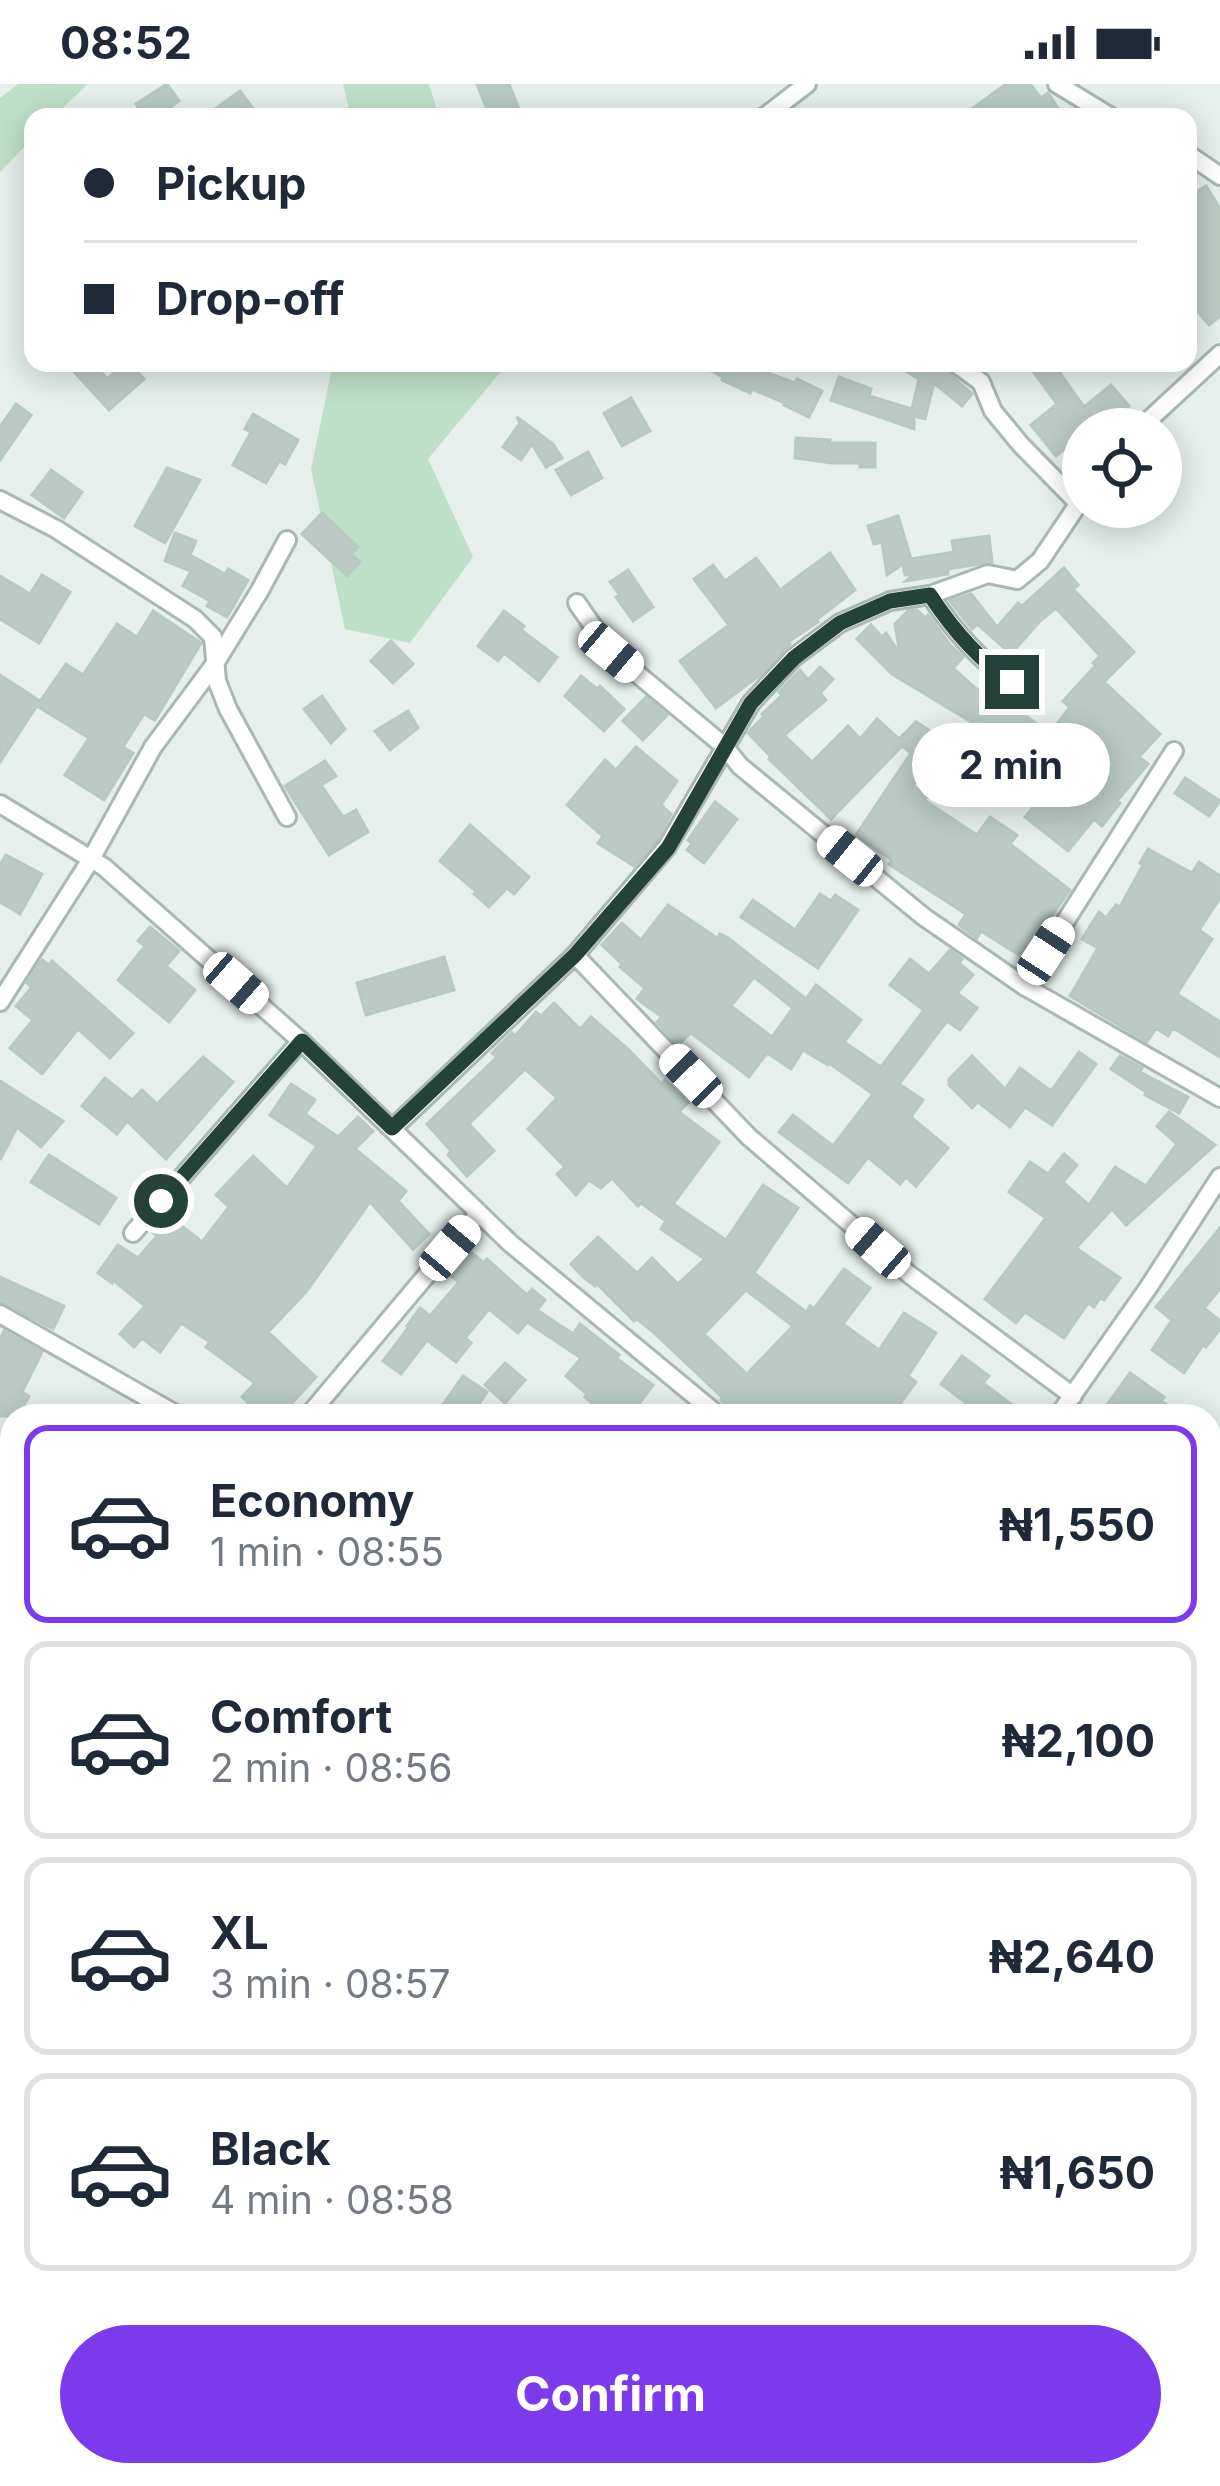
<!DOCTYPE html>
<meta charset="utf-8">
<style>
:root{--surface:#fff;--page:#f2f2f3;--text:#1f2937;--muted:#747a83;--line:#e0e1e3;--accent:#7c3aed}
body{margin:0;font-family:Inter,sans-serif;background:var(--page);color:var(--text);height:100vh;display:flex;flex-direction:column;font-size:45px;white-space:nowrap}
*{box-sizing:border-box;margin:0}
p{font-size:39px;color:var(--muted)}
.icon{flex:none;width:66px;height:66px;fill:none;stroke:currentColor;stroke-width:2;stroke-linecap:round;stroke-linejoin:round}
.map{position:relative;flex:1;overflow:hidden}
.panel{position:absolute;left:0px;top:1320px;width:1221px;height:1083px;display:flex;flex-direction:column;background:var(--surface);border-radius:36px 36px 0 0;box-shadow:0 6px 30px #0003}
.panel>*{flex:none}
.banner{position:absolute;left:24px;top:24px;width:1173px;height:264px;border-radius:24px;box-shadow:0 6px 30px #0003;display:grid;align-content:center;height:264px;padding:0 60px;background:var(--surface)}
.fabs{position:absolute;left:1062px;top:324px;display:grid;gap:24px}
.fabs a{display:grid;place-items:center;width:120px;height:120px;border-radius:50%;background:var(--surface);box-shadow:0 6px 30px #0003;font-size:60px}
.end{position:absolute;width:54px;height:54px;margin:-27px;border:15px solid #24423a;background:#fff;box-shadow:0 0 0 6px #fff}
.from{border-radius:50%}
.bubble{position:absolute;height:84px;border-radius:42px;background:var(--surface);box-shadow:0 6px 30px #0003;font-size:39px;font-weight:700;line-height:84px;text-align:center}
.car{position:absolute;width:36px;height:72px;margin:-36px -18px;border-radius:15px;box-shadow:0 0 9px 3px #0007;background:linear-gradient(#fff 24%,#345 0 40%,#fff 0 76%,#345 0 86%,#fff 0)}
.banner b{display:flex;align-items:center;gap:42px;height:114px;font-size:45px}
.banner b+b{border-top:3px solid var(--line)}
.banner i{width:30px;height:30px;background:var(--text)}
ul{padding:21px 0 0;list-style:none}
li{display:flex;align-items:center;gap:36px;height:198px;margin:0 24px 18px;padding:0 36px;border:6px solid var(--line);border-radius:24px}
li div{flex:1}
li b{display:block;font-size:45px}
li em{font-style:normal;font-weight:700}
li.selected{border-color:var(--accent)}
li>.icon{width:108px;height:108px;stroke-width:1.5}
.primary-button{display:flex;gap:24px;margin-top:auto;padding:24px 60px}
.primary-button a{flex:1;height:138px;border-radius:72px;background:var(--accent);color:#fff;font-size:48px;font-weight:700;line-height:138px;text-align:center}
.status{display:flex;justify-content:space-between;align-items:center;height:84px;padding:0 60px;background:var(--surface);direction:ltr}
.status svg{height:33px;fill:currentColor}
.map>svg:first-child{display:block}
.green{fill:#bfe0c8}
.building{fill:#bbcac4;stroke:#b8c9c2;stroke-width:3;fill-rule:evenodd}
.lines{fill:none;stroke-linecap:round;stroke-linejoin:round}
.street-casing{stroke:#a8b8b2;stroke-width:22}
.street{stroke:#fff;stroke-width:16}
.route{stroke:#24423a;stroke-width:15}
</style>
<div class="status"><b>08:52</b><svg viewBox="0 0 49 12"><path d="M0 12V9h3v3zM5 12V6h3v6zM10 12V3h3v9zM15 12V0h3v12zM26 1h20v11H26zM47 4h2v5h-2z"/></svg></div>
<div class="map">
<svg width="1220" height="2402" viewBox="0 0 1220 2402">
<rect width="100%" height="100%" fill="#e6efeb"/>
<g class="green">
<polygon points="18,0 88,0 53,33 33,33 33,54 0,88 0,14"/>
<polygon points="343,0 429,0 439,33 351,33"/>
<polygon points="333,279 508,279 428,375 473,473 410,559 345,545 311,385"/>
</g>
<g class="building">
<polygon points="167,0 179,17 157,33 145,33 136,20"/>
<polygon points="477,0 509,0 519,25 500,33 490,33"/>
<polygon points="1006,0 1030,0 1041,14 1048,9 1064,33 961,33"/>
<polygon points="240,7 259,33 204,33"/>
<polygon points="1206,102 1220,125 1220,232 1209,241 1188,216 1188,113"/>
<polygon points="66,279 93,279 107,295 125,279 130,279 144,295 109,326"/>
<polygon points="696,279 741,279 795,299 797,295 822,307 809,333 784,321 785,319 752,305 750,309 722,296 723,293"/>
<polygon points="893,279 942,279 947,288 972,310 962,322 934,299 925,335 914,332 914,345 831,316 839,293 871,305 869,312 912,325 919,295"/>
<polygon points="1027,279 1053,279 1084,323 1111,301 1129,322 1110,338 1108,335 1094,345 1083,345 1083,350 1056,372 1031,341 1057,320"/>
<polygon points="631,314 650,347 622,362 604,329"/>
<polygon points="16,320 31,331 0,376 0,343"/>
<polygon points="253,330 298,356 285,380 279,377 266,399 233,381 251,348 245,345"/>
<polygon points="517,333 553,360 562,374 546,383 532,360 521,376 503,363 520,339"/>
<polygon points="796,354 830,356 829,359 875,359 875,383 860,383 860,379 832,379 795,374"/>
<polygon points="588,368 602,394 571,411 556,386"/>
<polygon points="167,384 200,396 165,459 135,442"/>
<polygon points="51,386 82,408 64,434 32,411"/>
<polygon points="322,429 358,463 351,470 360,478 347,492 302,450"/>
<polygon points="898,432 911,475 954,468 952,457 989,452 992,478 948,485 948,490 906,497 914,490 905,491 903,480 887,491 882,458 874,460 868,442"/>
<polygon points="175,449 196,457 190,471 225,490 228,485 248,496 227,533 207,522 210,517 183,502 191,487 165,477"/>
<polygon points="830,469 855,506 816,536 818,538 788,558 790,560 760,591 716,624 680,577 729,541 694,495 713,481 725,497 756,474 780,506"/>
<polygon points="1064,484 1078,501 1073,505 1134,568 1104,598 1160,650 1139,673 1148,680 1117,717 1120,719 1102,742 1094,735 1068,767 1025,733 1051,702 1002,667 999,671 976,656 983,645 892,590 857,555 871,541 882,553 886,549 900,570 895,540 908,527 917,526 925,534 928,531 950,561 963,573 953,584 980,608 989,597 1005,609 1000,614 1050,649 1070,623 1063,617 1096,581 1093,579 1100,572 1056,524 1040,537 1011,570 977,540 972,545 950,517 971,510 997,543 1018,519 1022,522"/>
<polygon points="628,486 653,523 633,537 616,513 620,511 610,498"/>
<polygon points="42,491 70,508 39,559 0,535 0,492 30,510"/>
<polygon points="153,527 201,559 155,636 144,630 123,663 133,669 104,716 65,691 89,654 37,622 66,580 83,591 117,540 137,553"/>
<polygon points="504,527 524,542 521,546 557,573 539,597 504,569 498,577 478,562"/>
<polygon points="391,557 413,580 393,599 371,577"/>
<polygon points="820,583 833,595 820,609 826,616 784,651 812,678 848,642 860,655 877,635 899,655 916,638 944,656 913,702 928,712 924,716 977,751 990,733 1017,751 1010,760 1070,806 1022,873 981,847 977,854 959,841 966,830 889,780 892,776 856,751 911,669 902,662 831,735 769,675 771,673 748,649 764,632 762,630 782,611 779,608 800,586 808,596"/>
<polygon points="0,591 40,617 0,678"/>
<polygon points="581,592 597,605 600,602 624,625 604,647 565,612"/>
<polygon points="322,612 345,645 331,659 304,625"/>
<polygon points="646,613 667,631 643,656 623,637"/>
<polygon points="408,627 418,644 390,666 375,647"/>
<polygon points="636,663 677,697 661,721 671,730 657,756 634,782 598,759 603,752 567,721 605,676 616,686"/>
<polygon points="325,677 336,692 321,701 343,733 356,726 368,748 329,771 285,702"/>
<polygon points="1185,694 1220,717 1209,732 1175,709"/>
<polygon points="715,718 737,735 704,779 687,766 692,760 688,756"/>
<polygon points="470,741 529,793 514,810 507,804 489,823 474,810 477,808 440,777"/>
<polygon points="1148,765 1192,789 1199,778 1220,792 1220,814 1199,846 1212,855 1177,910 1220,938 1220,973 1173,944 1168,952 1156,944 1147,958 1070,912 1098,864 1082,855 1099,828 1106,834 1116,821 1120,823 1143,781 1140,779"/>
<polygon points="6,771 42,790 20,830 0,818 0,781"/>
<polygon points="820,810 831,817 835,811 858,826 818,884 741,833 753,816 795,846"/>
<path d="M668,821l49,33 3,-4 7,3 79,62 10,-14 45,35 -17,22 37,25 43,-57 -34,-25 20,-26 19,15 21,-24 12,9 -3,4 14,12 -16,18 20,15 -17,22 -13,-9 -48,63 24,16 -12,17 37,31 -32,38 -10,-9 -6,7 -32,-27 -20,26 -69,-51 14,-17 40,31 40,-52 -44,-31 -1,2 -25,-15 -12,19 -24,-16 -18,24 -58,-44 -13,12 -21,-23 5,-5 -25,-18 8,-11 -25,-21 2,-3 -20,-19 20,-22 19,17zM754,893l39,31 -21,29 -41,-31z"/>
<polygon points="150,843 179,867 166,882 195,906 169,938 118,896 145,862 138,857"/>
<polygon points="444,873 454,906 366,931 357,899"/>
<polygon points="42,876 49,881 52,877 133,949 110,974 78,945 42,990 10,964 33,936 16,922 32,903 27,899"/>
<path d="M554,919l26,26 11,-12 37,32 34,35 3,-4 24,22 -10,10 40,30 -46,62 53,36 37,-55 35,23 -44,65 52,39 4,-6 4,3 30,-40 26,19 -27,36 36,26 25,-37 32,20 -28,43 8,6 -25,34h-153l-17,-16 2,-2 -71,-67 -15,-12 -3,2 -37,-37 -2,2 -12,-9 -12,-13 27,-27 39,36 15,-15 26,26 27,-25 -44,-30 5,-8 -25,-18 -3,3 -26,-28 -11,10 -12,-8 -13,15 -19,-21 8,-7 -37,-38 29,-31 -32,-29 -56,55 25,27 -27,25 -19,-21 3,-4 -24,-27 70,-67 -5,-4 20,-20 3,3 21,-24 5,4zM746,1206l47,36 -46,48 -43,-40z"/>
<polygon points="1079,968 1096,980 1052,1041 1025,1023 1010,1043 978,1018 972,1024 949,1001 949,995 972,972 1005,1005 1020,984 1051,1007"/>
<polygon points="1120,972 1142,984 1140,988 1188,1013 1179,1029 1145,1011 1146,1008 1111,985"/>
<polygon points="203,973 233,998 166,1075 127,1037 117,1050 82,1022 105,994 132,1016 142,1006 157,1020"/>
<polygon points="0,997 63,1037 41,1063 17,1043 0,1076"/>
<polygon points="291,1000 315,1016 305,1030 338,1053 358,1033 373,1047 355,1065 406,1107 398,1117 429,1150 413,1165 370,1118 306,1208 268,1248 316,1293 280,1332 262,1332 242,1313 255,1299 206,1263 210,1258 181,1239 160,1268 142,1254 134,1263 120,1250 145,1222 113,1196 112,1199 98,1189 118,1161 138,1174 157,1152 153,1149 168,1131 202,1158 229,1123 216,1111 253,1072 287,1104 317,1062 270,1031"/>
<polygon points="1169,1028 1215,1061 1126,1141 1112,1125 1076,1164 1120,1194 1104,1216 1100,1214 1094,1223 1088,1219 1064,1254 1025,1228 1016,1239 985,1215 1046,1134 1009,1108 1030,1078 1048,1090 1064,1070 1077,1081 1063,1098 1089,1121 1115,1083 1146,1102 1177,1060 1157,1042"/>
<polygon points="49,1071 116,1114 99,1140 31,1098"/>
<polygon points="1220,1144 1220,1205 1204,1224 1220,1237 1220,1245 1206,1263 1203,1261 1184,1289 1152,1266 1172,1236 1156,1223"/>
<polygon points="466,1164 484,1179 487,1175 527,1211 532,1205 545,1216 537,1226 573,1250 580,1240 619,1271 616,1274 653,1301 630,1332 606,1332 585,1313 587,1310 566,1292 581,1274 527,1238 518,1249 489,1225 465,1254 471,1259 456,1278 427,1256 401,1290 383,1277 409,1243 407,1242 420,1224 430,1232 459,1198 446,1188"/>
<polygon points="0,1193 64,1222 53,1245 0,1217"/>
<polygon points="4,1247 42,1268 22,1308 29,1312 18,1332 0,1332 0,1255"/>
<polygon points="962,1272 989,1292 983,1299 1027,1332 983,1332 941,1300"/>
<polygon points="505,1279 525,1296 505,1319 485,1301"/>
<polygon points="1130,1289 1164,1313 1161,1317 1183,1332 1122,1332 1107,1321"/>
<polygon points="463,1292 487,1308 471,1332 435,1332"/>
</g>
<g class="lines">
<g class="street-casing">
<g id="street">
<polyline points="1057,0 1111,33"/>
<polyline points="764,33 807,0"/>
<polyline points="1188,70 1220,92"/>
<polyline points="955,279 981,298 993,327 1021,361 1078,419"/>
<polyline points="1139,345 1220,270"/>
<polyline points="0,416 56,445 195,535 213,553 217,597 228,625 287,733"/>
<path d="M930,511c21,32 50,66 82,87"/>
<polyline points="577,519 611,568 724,662 740,682 924,833 1024,902 1220,1014"/>
<polyline points="0,720 104,783 301,957 510,1159 719,1332"/>
<polyline points="575,871 749,1053 910,1191 1073,1312"/>
<polyline points="1024,902 1174,667"/>
<polyline points="0,918 90,777 153,663 214,581 259,508 287,456"/>
<polyline points="393,1044 575,871 667,763 751,619 793,574 840,539 890,517 930,511 988,490 1017,496 1040,477 1083,413"/>
<polyline points="133,1149 301,957"/>
<polyline points="0,1230 179,1332"/>
<polyline points="308,1332 478,1130"/>
<polyline points="1058,1332 1148,1204 1220,1093"/>
<polyline points="0,1547 12,1556"/>
<polyline points="1209,1547 1220,1529"/>
<polyline points="1209,1915 1220,1919"/>
<polyline points="0,1970 12,1979"/>
<polyline points="1209,2217 1220,2220"/>
<polyline points="1209,2262 1220,2240"/>
<polyline points="0,2292 12,2302"/>
<polyline points="120,2391 133,2402"/>
<polyline points="254,2402 264,2391"/>
<polyline points="609,2402 621,2391"/>
<polyline points="1049,2402 1064,2391"/>
<polyline points="1167,2402 1172,2391"/>
</g>
</g>
<use href="#street" class="street"/>
</g>
<g class="lines">
<path class="route" d="M161,1117l141,-160 90,87 183,-173 93,-107 83,-145 43,-45 46,-35 50,-22 40,-6c21,32 50,66 82,87"/>
</g>
</svg>
<div class="fabs">
<a><svg class="icon" aria-label="locate" viewBox="0 0 24 24"><circle cx="12" cy="12" r="6"/><path d="M12 2v4M12 18v4M2 12h4M18 12h4"/></svg></a>
</div>
<i class="end from" style="left:161px;top:1117px"></i>
<i class="end" style="left:1012px;top:598px"></i>
<div class="bubble" style="left:912px;top:639px;width:198px">2 min</div>
<i class="car" style="left:611px;top:568px;rotate:130deg"></i>
<i class="car" style="left:850px;top:772px;rotate:309deg"></i>
<i class="car" style="left:1046px;top:867px;rotate:33deg"></i>
<i class="car" style="left:236px;top:899px;rotate:131deg"></i>
<i class="car" style="left:691px;top:992px;rotate:316deg"></i>
<i class="car" style="left:450px;top:1164px;rotate:40deg"></i>
<i class="car" style="left:878px;top:1164px;rotate:311deg"></i>
<div class="banner">
<b><i class="from"></i>Pickup</b>
<b><i></i>Drop-off</b>
</div>
<section class="panel">
<ul>
<li class="selected"><svg class="icon" aria-label="car" viewBox="0 0 24 24"><path d="M5 17H2v-5l4-1 3-4h7l3 4 3 1v5h-3M9 17h6M6 11h13"/><circle cx="7" cy="17" r="2"/><circle cx="17" cy="17" r="2"/></svg><div><b>Economy</b><p>1 min · 08:55</p></div><em>₦1,550</em></li>
<li><svg class="icon" aria-label="car" viewBox="0 0 24 24"><path d="M5 17H2v-5l4-1 3-4h7l3 4 3 1v5h-3M9 17h6M6 11h13"/><circle cx="7" cy="17" r="2"/><circle cx="17" cy="17" r="2"/></svg><div><b>Comfort</b><p>2 min · 08:56</p></div><em>₦2,100</em></li>
<li><svg class="icon" aria-label="car" viewBox="0 0 24 24"><path d="M5 17H2v-5l4-1 3-4h7l3 4 3 1v5h-3M9 17h6M6 11h13"/><circle cx="7" cy="17" r="2"/><circle cx="17" cy="17" r="2"/></svg><div><b>XL</b><p>3 min · 08:57</p></div><em>₦2,640</em></li>
<li><svg class="icon" aria-label="car" viewBox="0 0 24 24"><path d="M5 17H2v-5l4-1 3-4h7l3 4 3 1v5h-3M9 17h6M6 11h13"/><circle cx="7" cy="17" r="2"/><circle cx="17" cy="17" r="2"/></svg><div><b>Black</b><p>4 min · 08:58</p></div><em>₦1,650</em></li>
</ul>
<div class="primary-button"><a>Confirm</a></div>
</section>
</div>
